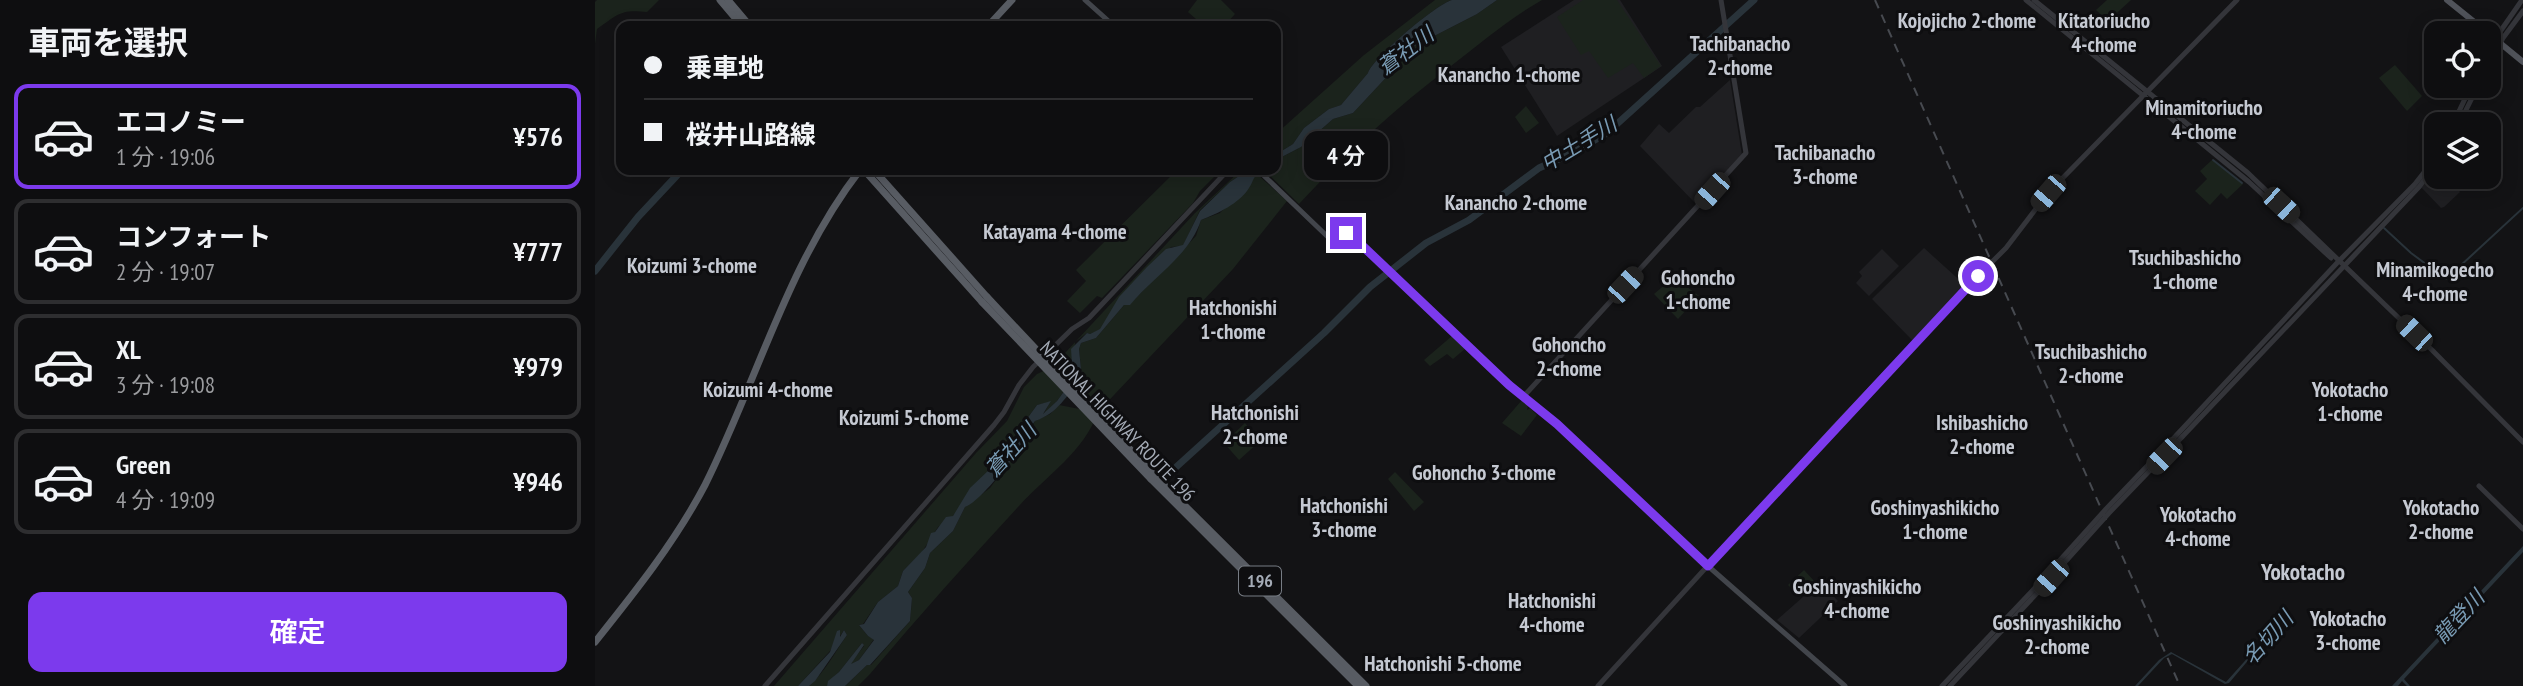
<!DOCTYPE html>
<html lang="ja">
<meta charset="utf-8">
<style>
:root{--surface:#0e0e10;--page:#171719;--text:#f1f3f6;--muted:#9b9c9f;--line:#2e2e30;--accent:#7c3aed}
body{margin:0;font-family:"PT Sans Narrow","Noto Sans JP",sans-serif;background:var(--page);color:var(--text);height:100vh;display:flex;flex-direction:column;font-size:26px;white-space:nowrap}
*{box-sizing:border-box;margin:0}
p{font-size:23px;color:var(--muted)}
.icon{flex:none;width:38px;height:38px;fill:none;stroke:currentColor;stroke-width:2;stroke-linecap:round;stroke-linejoin:round}
.map{position:relative;flex:1;overflow:hidden}
.panel{display:flex;flex-direction:column;background:var(--surface);width:595px}
.panel>*{flex:none}
.top-card{position:absolute;left:21px;top:21px;width:665px;height:154px;border-radius:14px;box-shadow:0 4px 18px #0003,0 0 0 2px var(--line);display:grid;align-content:center;height:154px;padding:0 28px;background:var(--surface)}
.buttons{position:absolute;left:1829px;top:21px;display:grid;gap:14px}
.buttons a{display:grid;place-items:center;width:77px;height:77px;border-radius:14px;background:var(--surface);box-shadow:0 4px 18px #0003,0 0 0 2px var(--line);font-size:35px}
.end{position:absolute;width:32px;height:32px;margin:-16px;border:9px solid #7c3aed;background:#fff;box-shadow:0 0 0 4px #fff}
.from{border-radius:50%}
.bubble{position:absolute;height:49px;border-radius:14px;background:var(--surface);box-shadow:0 4px 18px #0003,0 0 0 2px var(--line);font-size:23px;font-weight:600;line-height:49px;text-align:center}
.car{position:absolute;width:21px;height:42px;margin:-21px -10px;border-radius:9px;box-shadow:0 0 5px 2px #0007;background:linear-gradient(#222 24%,#8ab4d8 0 40%,#222 0 76%,#8ab4d8 0 86%,#222 0)}
.top-card b{display:flex;align-items:center;gap:24px;height:66px;font-size:26px}
.top-card b+b{border-top:2px solid var(--line)}
.top-card i{width:18px;height:18px;background:var(--text)}
ul{padding:0;list-style:none}
li{display:flex;align-items:center;gap:21px;height:105px;margin:0 14px 10px;padding:0 14px;border:4px solid var(--line);border-radius:14px}
li div{flex:1}
li b{display:block;font-size:26px}
li em{font-style:normal;font-weight:600}
li.on{border-color:var(--accent)}
li>.icon{width:63px;height:63px;stroke-width:1.5}
h2{padding:0 28px;font-size:32px;line-height:84px}
.button{display:flex;gap:14px;margin-top:auto;padding:14px 28px}
.button a{flex:1;height:80px;border-radius:14px;background:var(--accent);color:#fff;font-size:28px;font-weight:600;line-height:80px;text-align:center}
main{display:flex;flex:1;min-height:0}
.map>svg:first-child{display:block}
.built{fill:#1f1f22}
.green{fill:#1b231c}
.water{fill:#29333a}
.lines{fill:none;stroke-linecap:round;stroke-linejoin:round}
.stream{stroke:#29333a;stroke-width:2}
.river{stroke:#29333a;stroke-width:7}
.tertiary{stroke:#34353a;stroke-width:5}
.secondary{stroke:#42454b;stroke-width:5}
.primary{stroke:#50535a;stroke-width:6}
.trunk{stroke:#585c63;stroke-width:7}
.rail{stroke:#474a50;stroke-width:2;stroke-dasharray:9 7;stroke-linecap:butt}
.tertiary-bridge{stroke:#34353a;stroke-width:5}
.trunk-bridge{stroke:#585c63;stroke-width:7}
.route{stroke:#7c3aed;stroke-width:9}
.labels{text-anchor:middle;stroke-width:6;stroke-linejoin:round;paint-order:stroke}
.shield{fill:#0e0e10;stroke:#777c84;stroke-width:2}
.shield-label{font-size:18px;font-weight:bold;fill:#a4abb6}
.street-label{font-size:19px;fill:#a4abb6;stroke:#0e0e10}
.neighbourhood-label{font-size:21px;font-weight:bold;fill:#c5c9d2;stroke:#0e0e10}
.water-label{font-size:21px;font-style:italic;fill:#799bb4;stroke:#0e0e10}
.quarter-label{font-size:23px;font-weight:bold;fill:#c5c9d2;stroke:#0e0e10}
</style>
<main>
<section class="panel">
<h2>車両を選択</h2>
<ul>
<li class="on"><svg class="icon" aria-label="car" viewBox="0 0 24 24"><path d="M5 17H2v-5l4-1 3-4h7l3 4 3 1v5h-3M9 17h6M6 11h13"/><circle cx="7" cy="17" r="2"/><circle cx="17" cy="17" r="2"/></svg><div><b>エコノミー</b><p>1 分 · 19:06</p></div><em>¥576</em></li>
<li><svg class="icon" aria-label="car" viewBox="0 0 24 24"><path d="M5 17H2v-5l4-1 3-4h7l3 4 3 1v5h-3M9 17h6M6 11h13"/><circle cx="7" cy="17" r="2"/><circle cx="17" cy="17" r="2"/></svg><div><b>コンフォート</b><p>2 分 · 19:07</p></div><em>¥777</em></li>
<li><svg class="icon" aria-label="car" viewBox="0 0 24 24"><path d="M5 17H2v-5l4-1 3-4h7l3 4 3 1v5h-3M9 17h6M6 11h13"/><circle cx="7" cy="17" r="2"/><circle cx="17" cy="17" r="2"/></svg><div><b>XL</b><p>3 分 · 19:08</p></div><em>¥979</em></li>
<li><svg class="icon" aria-label="car" viewBox="0 0 24 24"><path d="M5 17H2v-5l4-1 3-4h7l3 4 3 1v5h-3M9 17h6M6 11h13"/><circle cx="7" cy="17" r="2"/><circle cx="17" cy="17" r="2"/></svg><div><b>Green</b><p>4 分 · 19:09</p></div><em>¥946</em></li>
</ul>
<div class="button"><a>確定</a></div>
</section>
<div class="map">
<svg width="1928" height="686" viewBox="0 0 1928 686">
<rect width="100%" height="100%" fill="#131315"/>
<g class="built">
<polygon points="979,0 1025,0 1067,66 962,136 906,47"/>
<polygon points="1135,80 1147,155 1101,204 1045,146 1064,124 1074,133 1101,107 1105,107"/>
<polygon points="1841,172 1841,177 1852,177 1865,192 1849,207 1846,208 1826,187"/>
<polygon points="1329,248 1371,286 1318,341 1277,299"/>
<polygon points="1287,249 1304,266 1274,296 1261,283 1267,276 1264,272"/>
<polygon points="1225,582 1243,601 1204,638 1182,620"/>
</g>
<g class="green">
<path d="M2,0h62l-12,12c-26,-3 -29,2 -50,17l-2,15v-42z"/>
<polygon points="602,0 626,0 640,14 629,26 609,26 593,12"/>
<path d="M840,0h17c-17,5 -79,58 -84,73l-27,32 -12,4 -25,19 -11,16 -13,8 -4,7v-25l88,-79z"/>
<path d="M902,0h45c-33,19 -61,43 -91,66 -55,42 -105,87 -152,138l-35,-34h12v-10l25,-13 32,-28 20,-6 41,-44 13,-19 70,-36z"/>
<polygon points="988,0 1022,0 1066,66 1049,78 1038,63 1013,78 994,51 986,55 962,17"/>
<polygon points="1512,0 1536,0 1513,21 1501,10"/>
<polygon points="1800,65 1827,96 1812,111 1784,78"/>
<polygon points="931,106 944,123 931,133 920,117"/>
<polygon points="1617,160 1648,184 1632,199 1626,193 1615,205 1600,191 1612,179 1605,171"/>
<polygon points="582,170 626,170 605,191 598,203 507,298 502,296 485,313 472,301 491,281 481,270"/>
<path d="M646,170h7l-18,12 -30,28 -17,36 -12,1 -71,83 -10,4 -3,-1 -12,9 -2,37 -16,22 -14,14 7,-13 -13,3 -16,22 -19,36 -12,6 -37,47 -15,11 -16,25 -19,19 -5,15 -20,16 -15,22 -4,1 9,11 6,3 -15,21 -11,6 16,-20 -2,-3 -23,29 -10,9 -2,5h-18c16,-14 26,-34 38,-51l-3,-5 -14,21 -32,35h-24l202,-233 31,-32 17,-34 13,-13 15,-7 143,-154z"/>
<path d="M662,174l30,27 -54,68 -136,144c-11,37 -52,64 -78,93 -51,55 -101,111 -149,168l-12,12h-13l22,-21h4l39,-44 2,-23 -4,-6 17,-24 5,-15 23,-22 12,-24 25,-19 35,-48 10,-19 15,-7 9,-9 36,7 -23,-23 10,-10 -3,-30 2,-6 15,-5 28,-33 6,-1 66,-68 5,-16 19,-7z"/>
<polygon points="1079,277 1104,296 1083,319 1059,294"/>
<polygon points="857,336 871,348 858,359 852,354 835,366 829,360"/>
<polygon points="927,400 933,406 932,410 935,408 942,415 926,436 907,423"/>
<polygon points="650,423 664,442 644,460 629,443"/>
<polygon points="800,472 829,502 819,511 793,479"/>
<polygon points="1209,570 1221,583 1205,597 1193,585"/>
</g>
<g class="water">
<path d="M857,0h45l-20,14 -70,36 -13,19 -41,44 -20,6 -32,28 -25,13 4,-8 13,-8 11,-16 25,-19 12,-4 27,-32c5,-15 67,-68 84,-73z"/>
<path d="M653,170h14c-9,6 -8,10 -13,18 -9,15 -32,26 -48,32 -11,35 -48,57 -71,85h-6l-28,33 -15,5 -2,6 3,30c-17,17 -23,34 -47,42 -5,7 -7,13 -11,20 -6,13 -46,63 -59,66l-12,24 -23,22 -5,15 -17,24 4,6 -2,23 -40,44h-3l-22,21h-18l1,-5 11,-9 23,-29 2,2 -13,19 8,-4 15,-20 -6,-4 -9,-11 5,-1 14,-22 20,-16 5,-15 23,-24 5,-14 4,-1 11,-15 7,-1 17,-28 20,-19 12,-6 19,-36 16,-22 14,-4 -8,13 14,-13 16,-22 -2,-30 16,-16 3,1 10,-5 19,-32 28,-30 19,-18 17,-4 17,-34 30,-29z"/>
<polygon points="1928,546 1928,552 1809,679 1815,686 1812,686 1807,681 1803,686 1797,686"/>
<polygon points="245,630 245,637 249,630 252,635 220,681 214,686 203,686 235,652 242,631"/>
<polygon points="1666,643 1667,644 1634,683 1630,684 1577,654 1569,658 1543,686 1540,686 1564,660 1576,652 1631,682"/>
</g>
<g class="lines">
<g class="stream">
<polyline points="1618,160 1647,183"/>
<polyline points="1789,228 1816,253 1851,279 1928,208"/>
</g>
<g class="river">
<polyline points="0,271 43,217 87,170"/>
<polyline points="579,469 729,333 775,287 831,243 874,220 944,168 979,152 1012,133 1159,0"/>
</g>
<g class="tertiary">
<polyline points="1431,0 1654,182 1736,258"/>
<polyline points="1439,0 1653,173 1837,350 1928,442"/>
<polyline points="1894,53 1900,39 1927,0"/>
<polyline points="1894,66 1908,38 1928,11"/>
<polyline points="1858,124 1876,86"/>
<polyline points="1864,124 1883,86"/>
<polyline points="928,397 1151,153 1126,0"/>
<polyline points="1587,437 1824,187 1841,164"/>
<polyline points="1576,441 1742,263 1820,184 1841,157"/>
<polyline points="1884,486 1928,529"/>
<polyline points="170,686 399,425 409,412 424,385 438,367 477,329 494,318 633,170"/>
<polyline points="1003,686 1242,424 1383,276 1411,248 1453,193 1642,0"/>
<polyline points="1347,686 1439,589"/>
<polyline points="1355,686 1443,592"/>
</g>
<g class="secondary">
<polyline points="490,0 519,26"/>
<polyline points="663,170 734,238 751,233 755,234 914,385 962,424 1113,566 1250,686"/>
</g>
<g class="primary">
<polyline points="1852,0 1893,33"/>
<polyline points="1894,34 1928,62"/>
</g>
<g class="trunk">
<polyline points="125,0 147,26"/>
<polyline points="133,0 155,26"/>
<polyline points="393,26 417,0"/>
<polyline points="269,170 387,302"/>
<polyline points="279,170 392,297"/>
<polyline points="560,476 771,686"/>
<polyline points="556,479 763,686"/>
<path d="M0,642c40,-50 80,-100 110,-157 52,-104 83,-222 155,-315"/>
</g>
<polyline class="rail" points="1280,0 1585,686"/>
<g class="tertiary-bridge">
<polyline points="1439,589 1511,509 1576,441"/>
<polyline points="1443,592 1514,513 1587,437"/>
</g>
<g class="trunk-bridge">
<polyline points="392,297 560,476"/>
<polyline points="387,302 556,479"/>
</g>
</g>
<g class="lines">
<polyline class="route" points="751,233 755,234 914,385 962,424 1113,566 1383,276"/>
</g>
<g class="labels">
<rect class="shield" x="644" y="566.5" width="42" height="29" rx="5"/>
<g class="shield-label">
<text x="665" y="587">196</text>
</g>
<g class="street-label">
<text transform="translate(523 421) rotate(46)" y="7">NATIONAL HIGHWAY ROUTE 196</text>
</g>
<g class="neighbourhood-label">
<text x="1372" y="28">Kojojicho 2-chome</text>
<text x="1509" y="28">Kitatoriucho<tspan x="1509" dy="24">4-chome</tspan></text>
<text x="1145" y="51">Tachibanacho<tspan x="1145" dy="24">2-chome</tspan></text>
<text x="914" y="82">Kanancho 1-chome</text>
<text x="1609" y="115">Minamitoriucho<tspan x="1609" dy="24">4-chome</tspan></text>
<text x="1230" y="160">Tachibanacho<tspan x="1230" dy="24">3-chome</tspan></text>
<text x="921" y="210">Kanancho 2-chome</text>
<text x="460" y="239">Katayama 4-chome</text>
<text x="1590" y="265">Tsuchibashicho<tspan x="1590" dy="24">1-chome</tspan></text>
<text x="97" y="273">Koizumi 3-chome</text>
<text x="1840" y="277">Minamikogecho<tspan x="1840" dy="24">4-chome</tspan></text>
<text x="1103" y="285">Gohoncho<tspan x="1103" dy="24">1-chome</tspan></text>
<text x="638" y="315">Hatchonishi<tspan x="638" dy="24">1-chome</tspan></text>
<text x="974" y="352">Gohoncho<tspan x="974" dy="24">2-chome</tspan></text>
<text x="1496" y="359">Tsuchibashicho<tspan x="1496" dy="24">2-chome</tspan></text>
<text x="173" y="397">Koizumi 4-chome</text>
<text x="1755" y="397">Yokotacho<tspan x="1755" dy="24">1-chome</tspan></text>
<text x="660" y="420">Hatchonishi<tspan x="660" dy="24">2-chome</tspan></text>
<text x="309" y="425">Koizumi 5-chome</text>
<text x="1387" y="430">Ishibashicho<tspan x="1387" dy="24">2-chome</tspan></text>
<text x="889" y="480">Gohoncho 3-chome</text>
<text x="749" y="513">Hatchonishi<tspan x="749" dy="24">3-chome</tspan></text>
<text x="1340" y="515">Goshinyashikicho<tspan x="1340" dy="24">1-chome</tspan></text>
<text x="1846" y="515">Yokotacho<tspan x="1846" dy="24">2-chome</tspan></text>
<text x="1603" y="522">Yokotacho<tspan x="1603" dy="24">4-chome</tspan></text>
<text x="1262" y="594">Goshinyashikicho<tspan x="1262" dy="24">4-chome</tspan></text>
<text x="957" y="608">Hatchonishi<tspan x="957" dy="24">4-chome</tspan></text>
<text x="1753" y="626">Yokotacho<tspan x="1753" dy="24">3-chome</tspan></text>
<text x="1462" y="630">Goshinyashikicho<tspan x="1462" dy="24">2-chome</tspan></text>
<text x="848" y="671">Hatchonishi 5-chome</text>
</g>
<g class="water-label">
<text transform="translate(811 51) rotate(-37)" y="7">蒼社川</text>
<text transform="translate(984 144) rotate(-31)" y="7">中土手川</text>
<text transform="translate(416 450) rotate(-48)" y="7">蒼社川</text>
<text transform="translate(1864 617) rotate(-47)" y="7">龍登川</text>
<text transform="translate(1673 638) rotate(-48)" y="7">名切川</text>
</g>
<g class="quarter-label">
<text x="1708" y="580">Yokotacho</text>
</g>
</g>
</svg>
<div class="buttons">
<a><svg class="icon" aria-label="locate" viewBox="0 0 24 24"><circle cx="12" cy="12" r="6"/><path d="M12 2v4M12 18v4M2 12h4M18 12h4"/></svg></a>
<a><svg class="icon" aria-label="layers" viewBox="0 0 24 24"><path d="M12 4l9 5-9 5-9-5zM3 14l9 5 9-5"/></svg></a>
</div>
<i class="end from" style="left:1383px;top:276px"></i>
<i class="end" style="left:751px;top:233px"></i>
<div class="bubble" style="left:709px;top:131px;width:84px">4 分</div>
<i class="car" style="left:1117px;top:191px;rotate:222deg"></i>
<i class="car" style="left:1453px;top:193px;rotate:221deg"></i>
<i class="car" style="left:1686px;top:205px;rotate:133deg"></i>
<i class="car" style="left:1030px;top:285px;rotate:43deg"></i>
<i class="car" style="left:1819px;top:333px;rotate:314deg"></i>
<i class="car" style="left:1569px;top:456px;rotate:224deg"></i>
<i class="car" style="left:1456px;top:578px;rotate:222deg"></i>
<div class="top-card">
<b><i class="from"></i>乗車地</b>
<b><i></i>桜井山路線</b>
</div>
</div>
</main>
